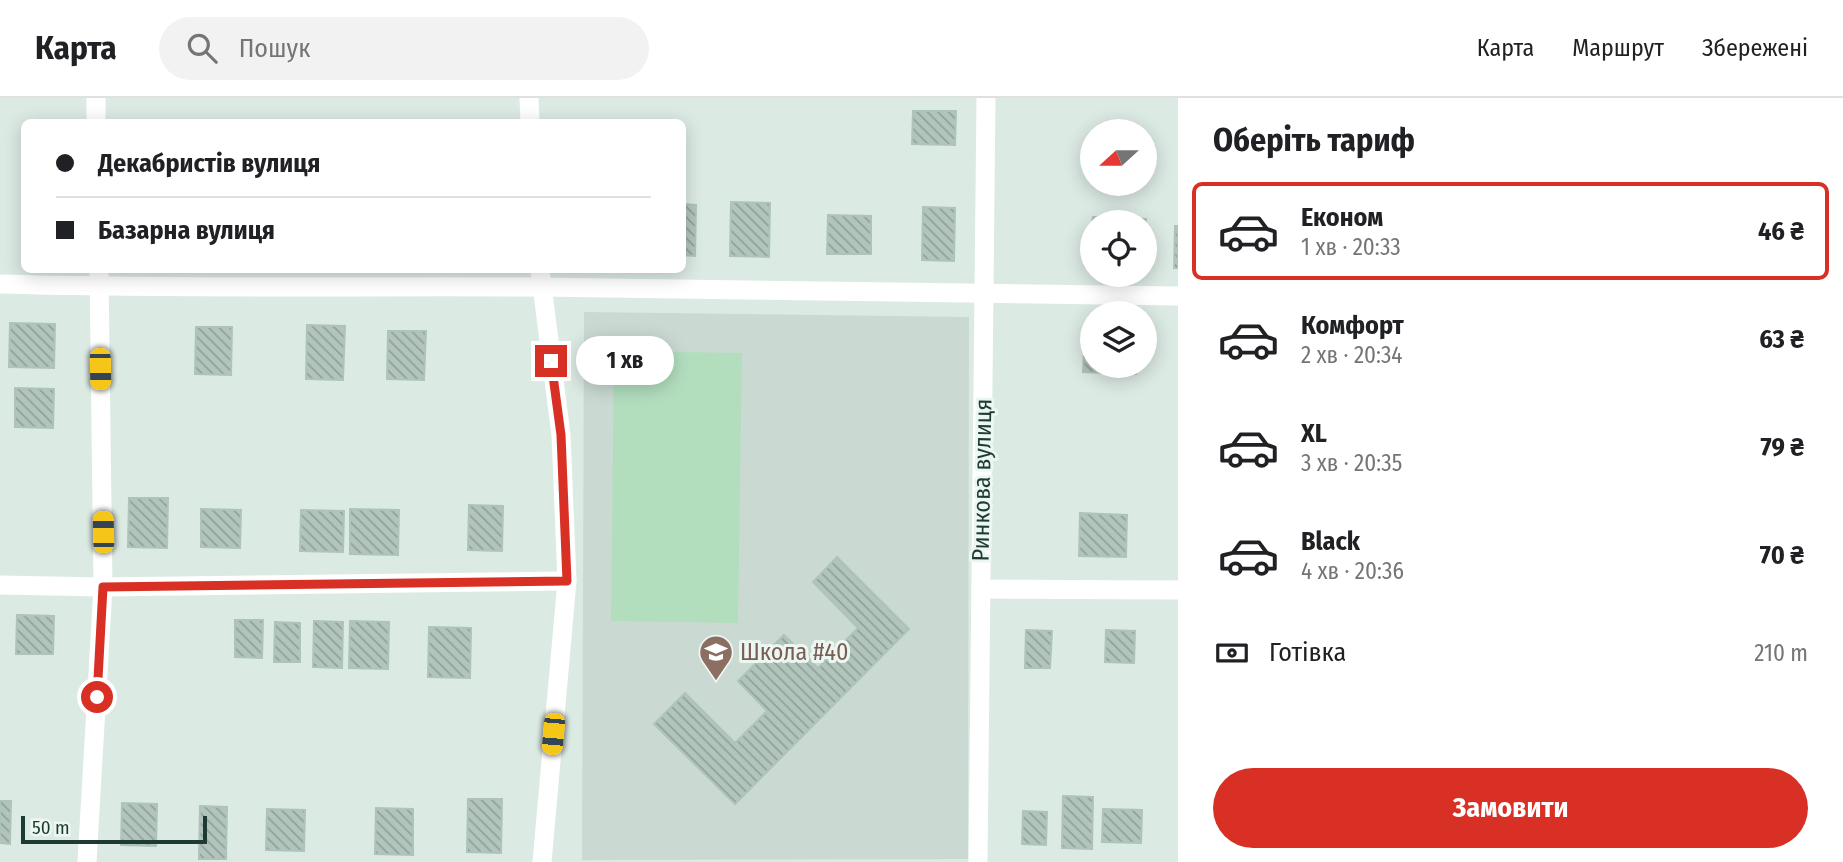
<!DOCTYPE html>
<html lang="uk">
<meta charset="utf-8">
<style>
:root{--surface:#fff;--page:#f2f2f2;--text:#202124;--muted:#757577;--line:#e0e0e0;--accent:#d93025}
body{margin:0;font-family:"Fira Sans Condensed",sans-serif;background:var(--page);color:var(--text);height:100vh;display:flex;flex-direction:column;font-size:26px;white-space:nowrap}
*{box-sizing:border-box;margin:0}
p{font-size:23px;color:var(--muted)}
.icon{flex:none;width:38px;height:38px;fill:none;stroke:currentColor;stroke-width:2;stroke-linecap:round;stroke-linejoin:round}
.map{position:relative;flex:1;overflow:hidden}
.panel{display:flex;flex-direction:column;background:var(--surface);width:665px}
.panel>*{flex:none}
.hud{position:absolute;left:21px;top:21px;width:665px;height:154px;border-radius:10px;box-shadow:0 4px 18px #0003;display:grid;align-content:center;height:154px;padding:0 35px;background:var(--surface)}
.needle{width:46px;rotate:249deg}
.tools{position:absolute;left:1080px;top:21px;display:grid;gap:14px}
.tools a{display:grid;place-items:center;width:77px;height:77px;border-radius:50%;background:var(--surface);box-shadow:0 4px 18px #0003;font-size:35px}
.scale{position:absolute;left:21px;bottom:18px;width:186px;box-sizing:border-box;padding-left:7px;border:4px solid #1d3b32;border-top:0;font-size:19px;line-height:24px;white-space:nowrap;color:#1d3b32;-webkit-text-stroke:5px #edf7f2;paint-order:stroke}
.end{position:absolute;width:32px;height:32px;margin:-16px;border:9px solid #d93025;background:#fff;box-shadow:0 0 0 4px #fff}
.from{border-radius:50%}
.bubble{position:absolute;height:49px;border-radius:24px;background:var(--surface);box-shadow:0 4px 18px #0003;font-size:23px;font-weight:700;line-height:49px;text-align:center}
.car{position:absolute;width:21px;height:42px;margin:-21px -10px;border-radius:9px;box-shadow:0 0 5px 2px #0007;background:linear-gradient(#f5c518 24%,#345 0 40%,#f5c518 0 76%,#345 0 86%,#f5c518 0)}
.hud b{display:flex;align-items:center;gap:24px;height:66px;font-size:26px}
.hud b+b{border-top:2px solid var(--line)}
.hud i{width:18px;height:18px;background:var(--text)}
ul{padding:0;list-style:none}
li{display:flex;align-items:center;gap:21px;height:98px;margin:0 14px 10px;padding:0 21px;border:4px solid transparent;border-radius:10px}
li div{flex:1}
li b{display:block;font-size:26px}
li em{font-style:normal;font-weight:700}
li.active{border-color:var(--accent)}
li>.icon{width:63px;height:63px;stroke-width:1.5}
h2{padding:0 35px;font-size:32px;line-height:84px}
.pay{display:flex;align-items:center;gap:18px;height:77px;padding:0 35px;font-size:26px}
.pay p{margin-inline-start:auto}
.cta{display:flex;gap:14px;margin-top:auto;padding:14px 35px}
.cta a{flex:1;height:80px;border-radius:42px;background:var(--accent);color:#fff;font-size:28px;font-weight:700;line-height:80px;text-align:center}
header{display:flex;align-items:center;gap:42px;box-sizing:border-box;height:98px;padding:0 35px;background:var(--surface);border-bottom:2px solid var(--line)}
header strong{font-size:33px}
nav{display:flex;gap:38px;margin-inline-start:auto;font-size:24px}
.search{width:490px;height:63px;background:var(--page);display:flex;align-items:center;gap:18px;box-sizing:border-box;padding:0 24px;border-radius:38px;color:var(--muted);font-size:26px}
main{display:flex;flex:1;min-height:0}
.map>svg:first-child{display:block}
.built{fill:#cadad3}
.green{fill:#b2debe}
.building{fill:url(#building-back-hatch);stroke:#aec4bb;stroke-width:2}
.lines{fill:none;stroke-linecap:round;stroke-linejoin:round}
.minor{stroke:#fff;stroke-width:19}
.route{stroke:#d93025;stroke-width:9}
.labels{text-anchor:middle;stroke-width:6;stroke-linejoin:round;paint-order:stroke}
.street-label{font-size:24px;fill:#1d3b32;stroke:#edf7f2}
.education-label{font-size:24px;fill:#785e54;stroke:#edf7f2;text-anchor:start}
</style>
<header>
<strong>Карта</strong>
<div class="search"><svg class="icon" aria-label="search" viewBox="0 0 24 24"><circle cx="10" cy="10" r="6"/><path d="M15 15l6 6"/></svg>Пошук</div>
<nav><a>Карта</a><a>Маршрут</a><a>Збережені</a></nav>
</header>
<main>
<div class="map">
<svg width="1178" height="764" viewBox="0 0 1178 764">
<defs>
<pattern id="building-back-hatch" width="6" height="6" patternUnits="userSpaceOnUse" patternTransform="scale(1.75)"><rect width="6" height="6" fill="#b2c5bd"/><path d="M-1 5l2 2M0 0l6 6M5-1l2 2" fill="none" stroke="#90a19a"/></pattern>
</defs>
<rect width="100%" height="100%" fill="#dceae4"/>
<polygon class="built" points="584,214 969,219 968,761 582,762"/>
<polygon class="green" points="614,253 742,255 738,525 611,523"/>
<g class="building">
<polygon points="913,13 956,13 955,47 912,46"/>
<polygon points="731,104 770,105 769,159 730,158"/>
<polygon points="682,106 696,107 695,158 682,157"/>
<polygon points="923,109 955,110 954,163 922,162"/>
<polygon points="828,117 871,118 871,156 827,156"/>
<polygon points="1093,119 1146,121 1144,160 1144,124 1092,124"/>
<polygon points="1175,128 1178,128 1178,170 1174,170"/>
<polygon points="10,225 55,226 54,270 9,269"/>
<polygon points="307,227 345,228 343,282 306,281"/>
<polygon points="196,229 232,229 231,277 195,276"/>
<polygon points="1085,231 1092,231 1092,268 1137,268 1136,276 1083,274"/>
<polygon points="388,233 426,233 424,282 387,281"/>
<polygon points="15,290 54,291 53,330 15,329"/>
<polygon points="129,400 168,400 167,450 128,449"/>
<polygon points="469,407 503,408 502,453 468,452"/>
<polygon points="201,411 241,412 240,450 201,449"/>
<polygon points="350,411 399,412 398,457 350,456"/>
<polygon points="301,412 344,413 343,454 300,453"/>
<polygon points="1080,415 1127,417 1126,459 1079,458"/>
<polygon points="837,459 909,531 735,706 654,626 685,595 735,645 767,613 738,583 784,537 818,570 858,530 813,484"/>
<polygon points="17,517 54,518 53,556 16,556"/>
<polygon points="235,522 263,522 262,560 235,559"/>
<polygon points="314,523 343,524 342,570 313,569"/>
<polygon points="350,523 389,524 388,571 349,570"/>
<polygon points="275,524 300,525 300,564 274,564"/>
<polygon points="429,529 471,530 470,580 428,579"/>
<polygon points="1026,532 1052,533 1050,570 1025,570"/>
<polygon points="1106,532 1135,533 1134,565 1105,564"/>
<polygon points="1063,698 1093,699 1092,751 1062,750"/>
<polygon points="468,701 502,701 501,755 467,754"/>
<polygon points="0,703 11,703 10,746 0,745"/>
<polygon points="122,705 157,706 156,748 121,747"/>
<polygon points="200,708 227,709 226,761 199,761"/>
<polygon points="376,710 413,711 413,757 375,756"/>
<polygon points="267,711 305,712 304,753 266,752"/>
<polygon points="1103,711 1142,712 1141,745 1102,744"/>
<polygon points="1023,713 1047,714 1046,747 1022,746"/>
</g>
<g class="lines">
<g class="minor">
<polyline points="96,0 96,24"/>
<polyline points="529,0 530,24"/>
<polyline points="540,172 561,337 567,483 542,764"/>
<path d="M0,186c180,5 359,2 539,3 213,1 426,8 639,9"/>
<polyline points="0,487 103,489 567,483"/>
<polyline points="981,491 1178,492"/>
<polyline points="87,764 103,489 99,172"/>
<polyline points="978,764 986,0"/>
</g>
</g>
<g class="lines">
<polyline class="route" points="97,599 103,489 567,483 561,337 551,263"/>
</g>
<defs>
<g id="school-pin" transform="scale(1.75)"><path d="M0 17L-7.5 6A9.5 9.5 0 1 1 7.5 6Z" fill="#8d6e63" stroke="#edf7f2"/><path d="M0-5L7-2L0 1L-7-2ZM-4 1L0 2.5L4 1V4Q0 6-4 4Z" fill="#fff"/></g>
</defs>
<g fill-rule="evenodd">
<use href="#school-pin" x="716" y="554"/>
</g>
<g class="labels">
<g class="street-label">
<text transform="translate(982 382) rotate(-89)" y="8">Ринкова вулиця</text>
</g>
<g class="education-label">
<text x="740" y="562">Школа #40</text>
</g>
</g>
</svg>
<div class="tools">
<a><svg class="needle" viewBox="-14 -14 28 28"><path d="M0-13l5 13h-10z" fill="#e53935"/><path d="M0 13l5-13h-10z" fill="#757577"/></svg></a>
<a><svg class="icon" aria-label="locate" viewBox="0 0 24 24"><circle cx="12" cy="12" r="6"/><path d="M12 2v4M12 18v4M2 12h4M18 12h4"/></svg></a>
<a><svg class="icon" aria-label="layers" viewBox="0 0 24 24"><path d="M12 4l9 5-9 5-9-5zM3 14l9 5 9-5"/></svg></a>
</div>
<div class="scale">50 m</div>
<i class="end from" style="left:97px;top:599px"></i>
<i class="end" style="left:551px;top:263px"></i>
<div class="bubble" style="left:576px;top:238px;width:98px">1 хв</div>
<i class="car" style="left:100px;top:271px;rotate:179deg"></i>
<i class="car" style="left:103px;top:434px;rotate:359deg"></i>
<i class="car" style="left:553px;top:636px;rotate:185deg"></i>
<div class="hud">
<b><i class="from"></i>Декабристів вулиця</b>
<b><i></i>Базарна вулиця</b>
</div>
</div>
<section class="panel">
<h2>Оберіть тариф</h2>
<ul>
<li class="active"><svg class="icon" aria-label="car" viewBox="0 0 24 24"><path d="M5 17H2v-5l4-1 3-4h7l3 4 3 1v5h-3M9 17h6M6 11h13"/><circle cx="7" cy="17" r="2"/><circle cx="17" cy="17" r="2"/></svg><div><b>Економ</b><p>1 хв · 20:33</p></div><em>46 ₴</em></li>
<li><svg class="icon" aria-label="car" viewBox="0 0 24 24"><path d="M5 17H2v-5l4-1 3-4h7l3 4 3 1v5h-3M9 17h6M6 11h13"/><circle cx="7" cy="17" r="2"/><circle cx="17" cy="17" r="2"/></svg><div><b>Комфорт</b><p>2 хв · 20:34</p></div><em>63 ₴</em></li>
<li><svg class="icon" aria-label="car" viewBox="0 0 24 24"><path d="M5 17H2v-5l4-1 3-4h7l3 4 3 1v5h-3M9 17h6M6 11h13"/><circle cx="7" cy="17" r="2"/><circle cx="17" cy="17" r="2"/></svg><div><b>XL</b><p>3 хв · 20:35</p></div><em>79 ₴</em></li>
<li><svg class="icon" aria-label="car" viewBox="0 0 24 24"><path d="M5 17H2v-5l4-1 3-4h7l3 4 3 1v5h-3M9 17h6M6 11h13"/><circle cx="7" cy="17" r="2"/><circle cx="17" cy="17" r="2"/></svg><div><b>Black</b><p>4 хв · 20:36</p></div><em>70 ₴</em></li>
</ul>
<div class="pay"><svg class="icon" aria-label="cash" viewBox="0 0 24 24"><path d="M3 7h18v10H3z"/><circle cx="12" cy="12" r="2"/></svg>Готівка<p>210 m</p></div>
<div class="cta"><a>Замовити</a></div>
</section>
</main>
